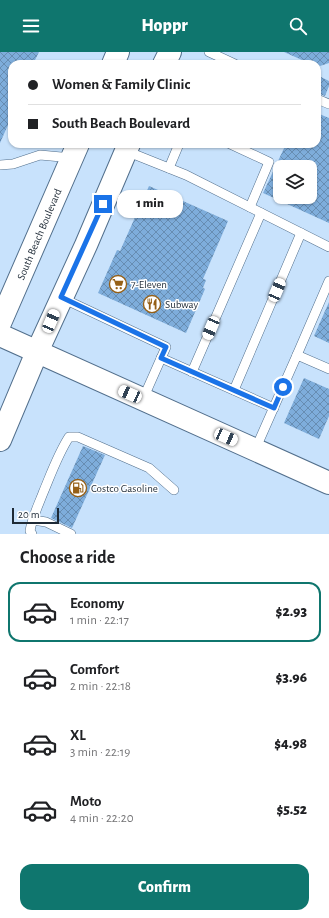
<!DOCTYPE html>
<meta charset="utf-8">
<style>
:root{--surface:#fff;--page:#f2f2f2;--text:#202124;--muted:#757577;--line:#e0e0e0;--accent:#0f766e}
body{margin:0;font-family:"Alegreya Sans",sans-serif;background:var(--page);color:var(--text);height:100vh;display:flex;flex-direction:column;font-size:15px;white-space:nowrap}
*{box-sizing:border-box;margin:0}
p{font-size:13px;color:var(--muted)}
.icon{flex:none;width:22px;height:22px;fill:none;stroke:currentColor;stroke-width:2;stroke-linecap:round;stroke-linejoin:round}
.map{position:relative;height:482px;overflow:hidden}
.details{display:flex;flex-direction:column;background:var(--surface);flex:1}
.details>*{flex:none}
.top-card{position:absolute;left:8px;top:8px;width:313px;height:88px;border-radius:12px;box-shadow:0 1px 3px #0004;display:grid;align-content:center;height:88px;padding:0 20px;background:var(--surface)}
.fabs{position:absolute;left:273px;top:108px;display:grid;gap:8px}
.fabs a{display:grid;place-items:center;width:44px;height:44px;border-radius:8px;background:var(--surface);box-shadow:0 1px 3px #0004;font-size:20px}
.scale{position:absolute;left:12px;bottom:10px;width:47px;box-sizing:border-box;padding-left:4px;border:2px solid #1e2a36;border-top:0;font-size:11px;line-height:14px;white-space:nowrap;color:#1e2a36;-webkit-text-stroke:3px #fff;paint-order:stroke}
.end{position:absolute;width:18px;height:18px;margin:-9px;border:5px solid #1a73e8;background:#fff;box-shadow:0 0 0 2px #fff}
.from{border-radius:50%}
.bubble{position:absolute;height:28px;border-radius:12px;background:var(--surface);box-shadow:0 1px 3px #0004;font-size:13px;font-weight:800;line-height:28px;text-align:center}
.car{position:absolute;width:12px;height:24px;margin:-12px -6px;border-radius:5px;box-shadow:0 0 3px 1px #0007;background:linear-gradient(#fff 24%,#345 0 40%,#fff 0 76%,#345 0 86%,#fff 0)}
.top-card b{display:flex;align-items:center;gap:14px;height:38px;font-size:15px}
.top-card b+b{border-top:1px solid var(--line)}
.top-card i{width:10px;height:10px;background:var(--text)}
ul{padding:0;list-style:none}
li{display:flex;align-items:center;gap:12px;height:60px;margin:0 8px 6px;padding:0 12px;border:2px solid transparent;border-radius:12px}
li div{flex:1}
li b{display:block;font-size:15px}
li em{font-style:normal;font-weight:800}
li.on{border-color:var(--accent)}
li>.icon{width:36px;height:36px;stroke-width:1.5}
h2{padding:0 20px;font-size:18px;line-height:48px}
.primary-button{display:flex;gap:8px;margin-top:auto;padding:8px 20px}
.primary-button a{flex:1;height:46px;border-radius:12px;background:var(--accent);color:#fff;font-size:16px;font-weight:800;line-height:46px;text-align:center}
header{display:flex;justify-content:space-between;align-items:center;height:52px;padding:0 20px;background:var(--accent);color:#fff;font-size:18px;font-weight:800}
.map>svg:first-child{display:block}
.building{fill:url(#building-cross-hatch);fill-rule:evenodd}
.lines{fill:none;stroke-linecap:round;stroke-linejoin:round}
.lane-casing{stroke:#526f8c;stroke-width:10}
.secondary-casing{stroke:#526f8c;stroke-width:24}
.primary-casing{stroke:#526f8c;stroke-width:24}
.lane{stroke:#fff;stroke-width:9}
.secondary{stroke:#fff;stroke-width:22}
.primary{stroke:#fff;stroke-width:22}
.route{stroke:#1a73e8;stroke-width:5}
.labels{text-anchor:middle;stroke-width:3;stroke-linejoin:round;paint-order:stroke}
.street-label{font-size:11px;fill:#1e2a36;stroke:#fff}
.poi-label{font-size:11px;fill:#1e2a36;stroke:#fff;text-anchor:start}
</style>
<header><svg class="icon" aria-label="menu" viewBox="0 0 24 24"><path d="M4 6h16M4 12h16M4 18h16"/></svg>Hoppr<svg class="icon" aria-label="search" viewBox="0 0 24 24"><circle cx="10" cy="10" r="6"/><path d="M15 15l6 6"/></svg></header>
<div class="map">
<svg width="329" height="482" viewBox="0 0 329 482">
<defs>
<pattern id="building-cross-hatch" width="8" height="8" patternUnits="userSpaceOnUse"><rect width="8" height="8" fill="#7eaddb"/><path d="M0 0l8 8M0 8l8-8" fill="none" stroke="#678db2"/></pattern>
</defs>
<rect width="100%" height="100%" fill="#c8e2fc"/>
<g class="building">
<polygon points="0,0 39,0 33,12 12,12 12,64 0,91"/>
<polygon points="284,0 329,0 329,11 317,15 317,12 311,12"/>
<polygon points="317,23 329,29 329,34 325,44 317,41"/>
<path d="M317,54l3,1 -3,6 12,5v105l-66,-30 23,-49h31zM280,115h30v30h-30z"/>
<polygon points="149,134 228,169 203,227 206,228 203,236 205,237 186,281 98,241 117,198 120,199"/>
<polygon points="329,250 329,291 314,284"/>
<polygon points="304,326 329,337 329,364 319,387 284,371"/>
<polygon points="83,394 105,403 72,476 51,466"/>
</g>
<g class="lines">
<g class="lane-casing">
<g id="lane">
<polyline points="209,0 235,12"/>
<polyline points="317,47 329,52"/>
<polyline points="230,92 269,110 250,155"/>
<polyline points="126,99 186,123 329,195"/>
<polyline points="0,113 13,112 40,103 72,106"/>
<polyline points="169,116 179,92"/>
<polyline points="62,246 166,295 143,347"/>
<polyline points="297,303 329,229"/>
<polyline points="161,306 274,356"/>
<polyline points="192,320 261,161"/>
<polyline points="234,338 301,181"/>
<polyline points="255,398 297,303 329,317"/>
<polyline points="33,468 46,470 71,482"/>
<path d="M32,482l-2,-3c2,-13 8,-25 13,-38 8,-19 15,-39 26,-56h9l71,31 25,22"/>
</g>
</g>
<g class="secondary-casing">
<polyline id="secondary" points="0,283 329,431"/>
</g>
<g class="primary-casing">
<g id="primary">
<polyline points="113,12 118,0"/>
<polyline points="164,12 170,0"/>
<polyline points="0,271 78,92"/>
<polyline points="0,388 37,300 86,193 129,92"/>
</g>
</g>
<use href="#lane" class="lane"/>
<use href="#secondary" class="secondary"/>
<use href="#primary" class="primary"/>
</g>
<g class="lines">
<polyline class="route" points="103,152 61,245 166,295 161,306 274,356 283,335"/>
</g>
<defs>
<g id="supermarket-ring" transform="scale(0.9)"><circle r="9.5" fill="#fff" stroke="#966017" stroke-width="1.5"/><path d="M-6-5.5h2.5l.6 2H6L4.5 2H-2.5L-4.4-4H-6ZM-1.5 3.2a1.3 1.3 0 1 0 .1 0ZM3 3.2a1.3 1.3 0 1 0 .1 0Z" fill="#966017"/></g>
<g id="restaurant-ring" transform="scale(0.9)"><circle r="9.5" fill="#fff" stroke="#966017" stroke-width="1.5"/><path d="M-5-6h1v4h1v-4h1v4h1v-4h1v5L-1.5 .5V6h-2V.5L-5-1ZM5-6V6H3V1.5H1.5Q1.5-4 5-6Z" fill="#966017"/></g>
<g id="fuel-ring" transform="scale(0.9)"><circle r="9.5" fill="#fff" stroke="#966017" stroke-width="1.5"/><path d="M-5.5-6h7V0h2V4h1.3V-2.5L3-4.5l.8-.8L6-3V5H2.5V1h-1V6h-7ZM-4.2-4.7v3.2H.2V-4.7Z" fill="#966017"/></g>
</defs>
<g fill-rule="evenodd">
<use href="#supermarket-ring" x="118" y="232"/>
<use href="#restaurant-ring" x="152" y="252"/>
<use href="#fuel-ring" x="78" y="436"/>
</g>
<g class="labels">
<g class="street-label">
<text transform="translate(39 182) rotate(-67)" y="4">South Beach Boulevard</text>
</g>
<g class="poi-label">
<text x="131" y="236">7-Eleven</text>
<text x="165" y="256">Subway</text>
<text x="91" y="440">Costco Gasoline</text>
</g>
</g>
</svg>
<div class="fabs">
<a><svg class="icon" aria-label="layers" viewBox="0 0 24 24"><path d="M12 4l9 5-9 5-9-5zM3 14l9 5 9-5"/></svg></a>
</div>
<div class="scale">20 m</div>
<i class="end from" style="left:283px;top:335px"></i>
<i class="end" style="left:103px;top:152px"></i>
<div class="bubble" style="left:117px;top:138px;width:66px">1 min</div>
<i class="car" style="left:277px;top:238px;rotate:23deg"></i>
<i class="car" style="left:51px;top:269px;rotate:23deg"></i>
<i class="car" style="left:211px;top:276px;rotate:203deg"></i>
<i class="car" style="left:130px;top:342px;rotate:294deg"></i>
<i class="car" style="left:226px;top:385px;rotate:114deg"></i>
<div class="top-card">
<b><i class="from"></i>Women &amp; Family Clinic</b>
<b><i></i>South Beach Boulevard</b>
</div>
</div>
<section class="details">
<h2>Choose a ride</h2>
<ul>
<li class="on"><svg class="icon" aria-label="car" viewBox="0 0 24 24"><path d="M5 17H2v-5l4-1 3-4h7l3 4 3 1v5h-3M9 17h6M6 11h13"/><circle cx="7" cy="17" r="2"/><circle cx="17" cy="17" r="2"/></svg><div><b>Economy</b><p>1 min · 22:17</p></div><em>$2.93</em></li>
<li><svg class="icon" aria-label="car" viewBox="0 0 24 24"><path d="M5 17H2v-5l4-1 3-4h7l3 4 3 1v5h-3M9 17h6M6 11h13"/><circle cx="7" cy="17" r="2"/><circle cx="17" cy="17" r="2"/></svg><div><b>Comfort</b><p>2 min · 22:18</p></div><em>$3.96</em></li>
<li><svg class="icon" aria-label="car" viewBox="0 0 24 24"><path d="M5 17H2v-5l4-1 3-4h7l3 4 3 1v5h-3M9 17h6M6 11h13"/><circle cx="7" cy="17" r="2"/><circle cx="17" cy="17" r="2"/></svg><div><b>XL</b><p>3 min · 22:19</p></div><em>$4.98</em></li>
<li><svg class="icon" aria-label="car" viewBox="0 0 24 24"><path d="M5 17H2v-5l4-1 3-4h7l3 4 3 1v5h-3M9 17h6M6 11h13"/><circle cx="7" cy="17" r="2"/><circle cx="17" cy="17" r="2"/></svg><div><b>Moto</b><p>4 min · 22:20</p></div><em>$5.52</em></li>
</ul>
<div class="primary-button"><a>Confirm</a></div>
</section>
